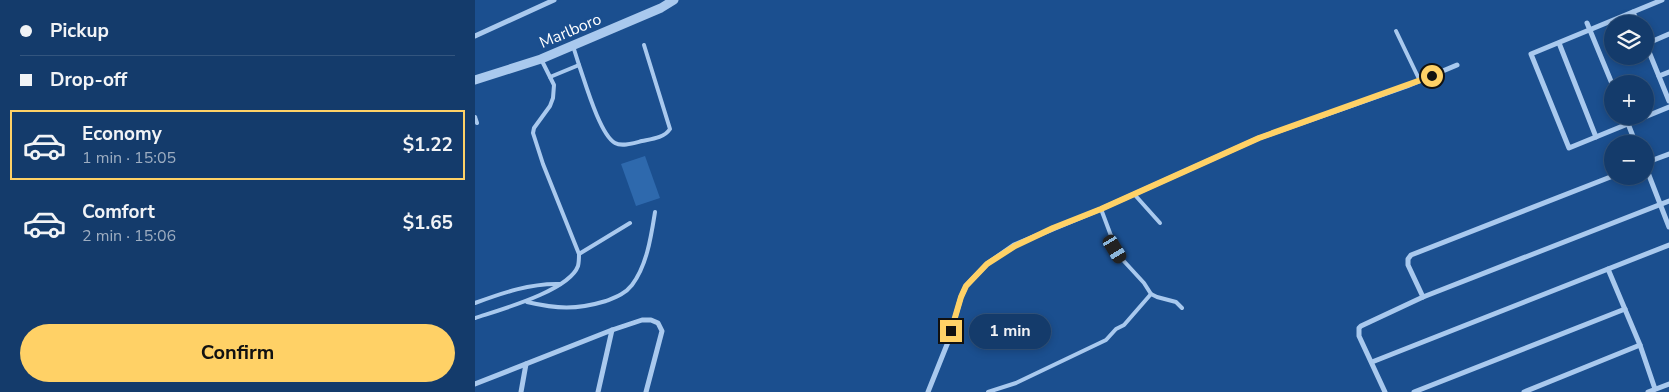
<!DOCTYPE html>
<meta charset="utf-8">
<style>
:root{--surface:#143b6b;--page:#214673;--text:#f1f3f6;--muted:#9dadc1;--line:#33557e;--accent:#ffd166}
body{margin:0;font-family:"Nunito Sans",sans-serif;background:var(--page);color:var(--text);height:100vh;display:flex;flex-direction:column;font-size:19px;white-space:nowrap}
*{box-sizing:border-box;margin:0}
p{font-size:16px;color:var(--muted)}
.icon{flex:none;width:28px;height:28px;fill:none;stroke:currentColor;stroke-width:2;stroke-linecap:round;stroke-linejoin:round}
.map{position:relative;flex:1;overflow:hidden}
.side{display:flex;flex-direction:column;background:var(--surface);width:475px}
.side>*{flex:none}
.guide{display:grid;align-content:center;height:110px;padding:0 20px;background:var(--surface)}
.tools{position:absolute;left:1129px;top:15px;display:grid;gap:10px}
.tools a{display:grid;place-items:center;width:50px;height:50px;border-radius:50%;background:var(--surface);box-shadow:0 2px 8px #0003,0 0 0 1px var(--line);font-size:25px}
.end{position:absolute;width:22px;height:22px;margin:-11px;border:6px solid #ffd166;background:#111;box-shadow:0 0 0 2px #111}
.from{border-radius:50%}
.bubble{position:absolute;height:35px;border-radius:18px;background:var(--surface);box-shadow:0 2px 8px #0003,0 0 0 1px var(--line);font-size:16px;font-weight:700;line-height:35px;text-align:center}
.car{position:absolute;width:15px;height:30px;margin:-15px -8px;border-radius:6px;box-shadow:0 0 4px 1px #0007;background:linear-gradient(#222 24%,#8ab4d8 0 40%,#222 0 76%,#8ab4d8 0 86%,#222 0)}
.guide b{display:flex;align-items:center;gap:18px;height:48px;font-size:19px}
.guide b+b{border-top:1px solid var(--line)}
.guide i{width:12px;height:12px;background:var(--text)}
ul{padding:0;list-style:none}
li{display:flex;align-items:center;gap:15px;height:70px;margin:0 10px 8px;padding:0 10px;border:2px solid transparent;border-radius:0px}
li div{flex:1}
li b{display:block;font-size:19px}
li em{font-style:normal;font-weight:700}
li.on{border-color:var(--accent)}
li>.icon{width:45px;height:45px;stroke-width:1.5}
.action{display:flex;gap:10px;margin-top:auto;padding:10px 20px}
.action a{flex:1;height:58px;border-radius:30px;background:var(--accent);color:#111;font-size:20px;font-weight:700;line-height:58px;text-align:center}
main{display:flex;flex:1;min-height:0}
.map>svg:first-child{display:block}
.pitch{fill:#2e69ad}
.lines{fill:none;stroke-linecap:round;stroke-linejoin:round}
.service{stroke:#a9c9ee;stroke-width:4}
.minor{stroke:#a9c9ee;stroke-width:5}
.tertiary{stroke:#a9c9ee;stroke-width:9}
.route{stroke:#ffd166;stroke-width:6}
.labels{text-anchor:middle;stroke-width:5;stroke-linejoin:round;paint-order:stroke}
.street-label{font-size:16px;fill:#fff;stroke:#1b4f8f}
</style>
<main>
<section class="side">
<div class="guide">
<b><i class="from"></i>Pickup</b>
<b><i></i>Drop-off</b>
</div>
<ul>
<li class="on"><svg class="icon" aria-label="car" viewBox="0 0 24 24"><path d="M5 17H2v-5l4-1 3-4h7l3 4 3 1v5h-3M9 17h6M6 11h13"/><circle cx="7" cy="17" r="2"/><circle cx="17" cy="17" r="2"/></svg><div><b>Economy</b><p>1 min · 15:05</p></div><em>$1.22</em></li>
<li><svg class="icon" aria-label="car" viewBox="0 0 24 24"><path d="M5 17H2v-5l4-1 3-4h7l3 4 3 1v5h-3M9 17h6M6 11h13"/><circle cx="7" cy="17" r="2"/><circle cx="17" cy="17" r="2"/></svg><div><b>Comfort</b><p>2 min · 15:06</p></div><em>$1.65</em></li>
</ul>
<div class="action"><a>Confirm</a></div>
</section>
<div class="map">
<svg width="1194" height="392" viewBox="0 0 1194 392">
<rect width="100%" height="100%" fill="#1b4f8f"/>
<polygon class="pitch" points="170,156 185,198 161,206 146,164"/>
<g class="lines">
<g class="service">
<polyline points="921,31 945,81"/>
<polyline points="98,46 104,65"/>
<path d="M75,77l29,-12c6,17 21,70 36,78 7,4 19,0 27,-2 10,-2 22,-3 28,-12l-26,-84"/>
<polyline points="0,117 2,123"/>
<polyline points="659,194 685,223"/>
<polyline points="626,209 641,249 646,258 669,283 676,294 682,297 701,302 707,308"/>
<polyline points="104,254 155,223"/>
<path d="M52,302c30,7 49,8 79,-1 10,-4 19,-7 26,-16 15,-20 19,-48 23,-73"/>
<path d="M0,303c27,-10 56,-20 85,-19"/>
<path d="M0,318c24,-8 94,-27 103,-52 1,-4 1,-9 1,-12l-36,-90 -10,-31 1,-5 16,-22 3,-8 1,-13 -13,-26"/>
<polyline points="513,392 541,383 631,340 641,329 649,325 676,294"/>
</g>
<g class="minor">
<polyline points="1187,0 1056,54 1094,148 1194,107"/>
<polyline points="1158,12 1163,24"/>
<polyline points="1112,23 1138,86"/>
<polyline points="0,36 79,0"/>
<polyline points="1170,42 1194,101"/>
<polyline points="1084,43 1121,137"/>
<polyline points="1171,44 1194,34"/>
<polyline points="1184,76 1194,72"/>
<polyline points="1150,116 1161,144"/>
<polyline points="1170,163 1194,154"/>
<polyline points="1170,165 1194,227"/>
<polyline points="1133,269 1165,345 1180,389"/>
<polyline points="948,297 933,265 933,259 936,255 1138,176"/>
<polyline points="897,362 1194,245"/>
<polyline points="0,384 137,330 167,320 176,320 183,323 187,331 171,392"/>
<polyline points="46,392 51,364"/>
<polyline points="123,392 137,330"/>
<polyline points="453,392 473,342 486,297 491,286 512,264 539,245 626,209 784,138 932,86 982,65"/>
<polyline points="910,392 884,336 884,328 886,326 948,297 1194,201"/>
<polyline points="939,392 1150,309"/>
<polyline points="1049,392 1165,345"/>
<polyline points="1173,392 1194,384"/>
</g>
<polyline class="tertiary" points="0,80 66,59 186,8 199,0"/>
</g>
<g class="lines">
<polyline class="route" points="476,331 486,297 491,286 512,264 540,246 578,228 626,209 784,138 957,76"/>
</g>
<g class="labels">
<g class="street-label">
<text transform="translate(95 30) rotate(-23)" y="6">Marlboro</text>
</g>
</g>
</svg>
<div class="tools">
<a><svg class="icon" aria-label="layers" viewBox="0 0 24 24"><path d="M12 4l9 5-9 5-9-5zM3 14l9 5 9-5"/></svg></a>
<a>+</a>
<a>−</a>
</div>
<i class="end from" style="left:957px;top:76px"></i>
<i class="end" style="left:476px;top:331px"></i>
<div class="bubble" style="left:494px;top:314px;width:82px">1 min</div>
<i class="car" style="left:640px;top:249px;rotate:149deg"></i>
</div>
</main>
